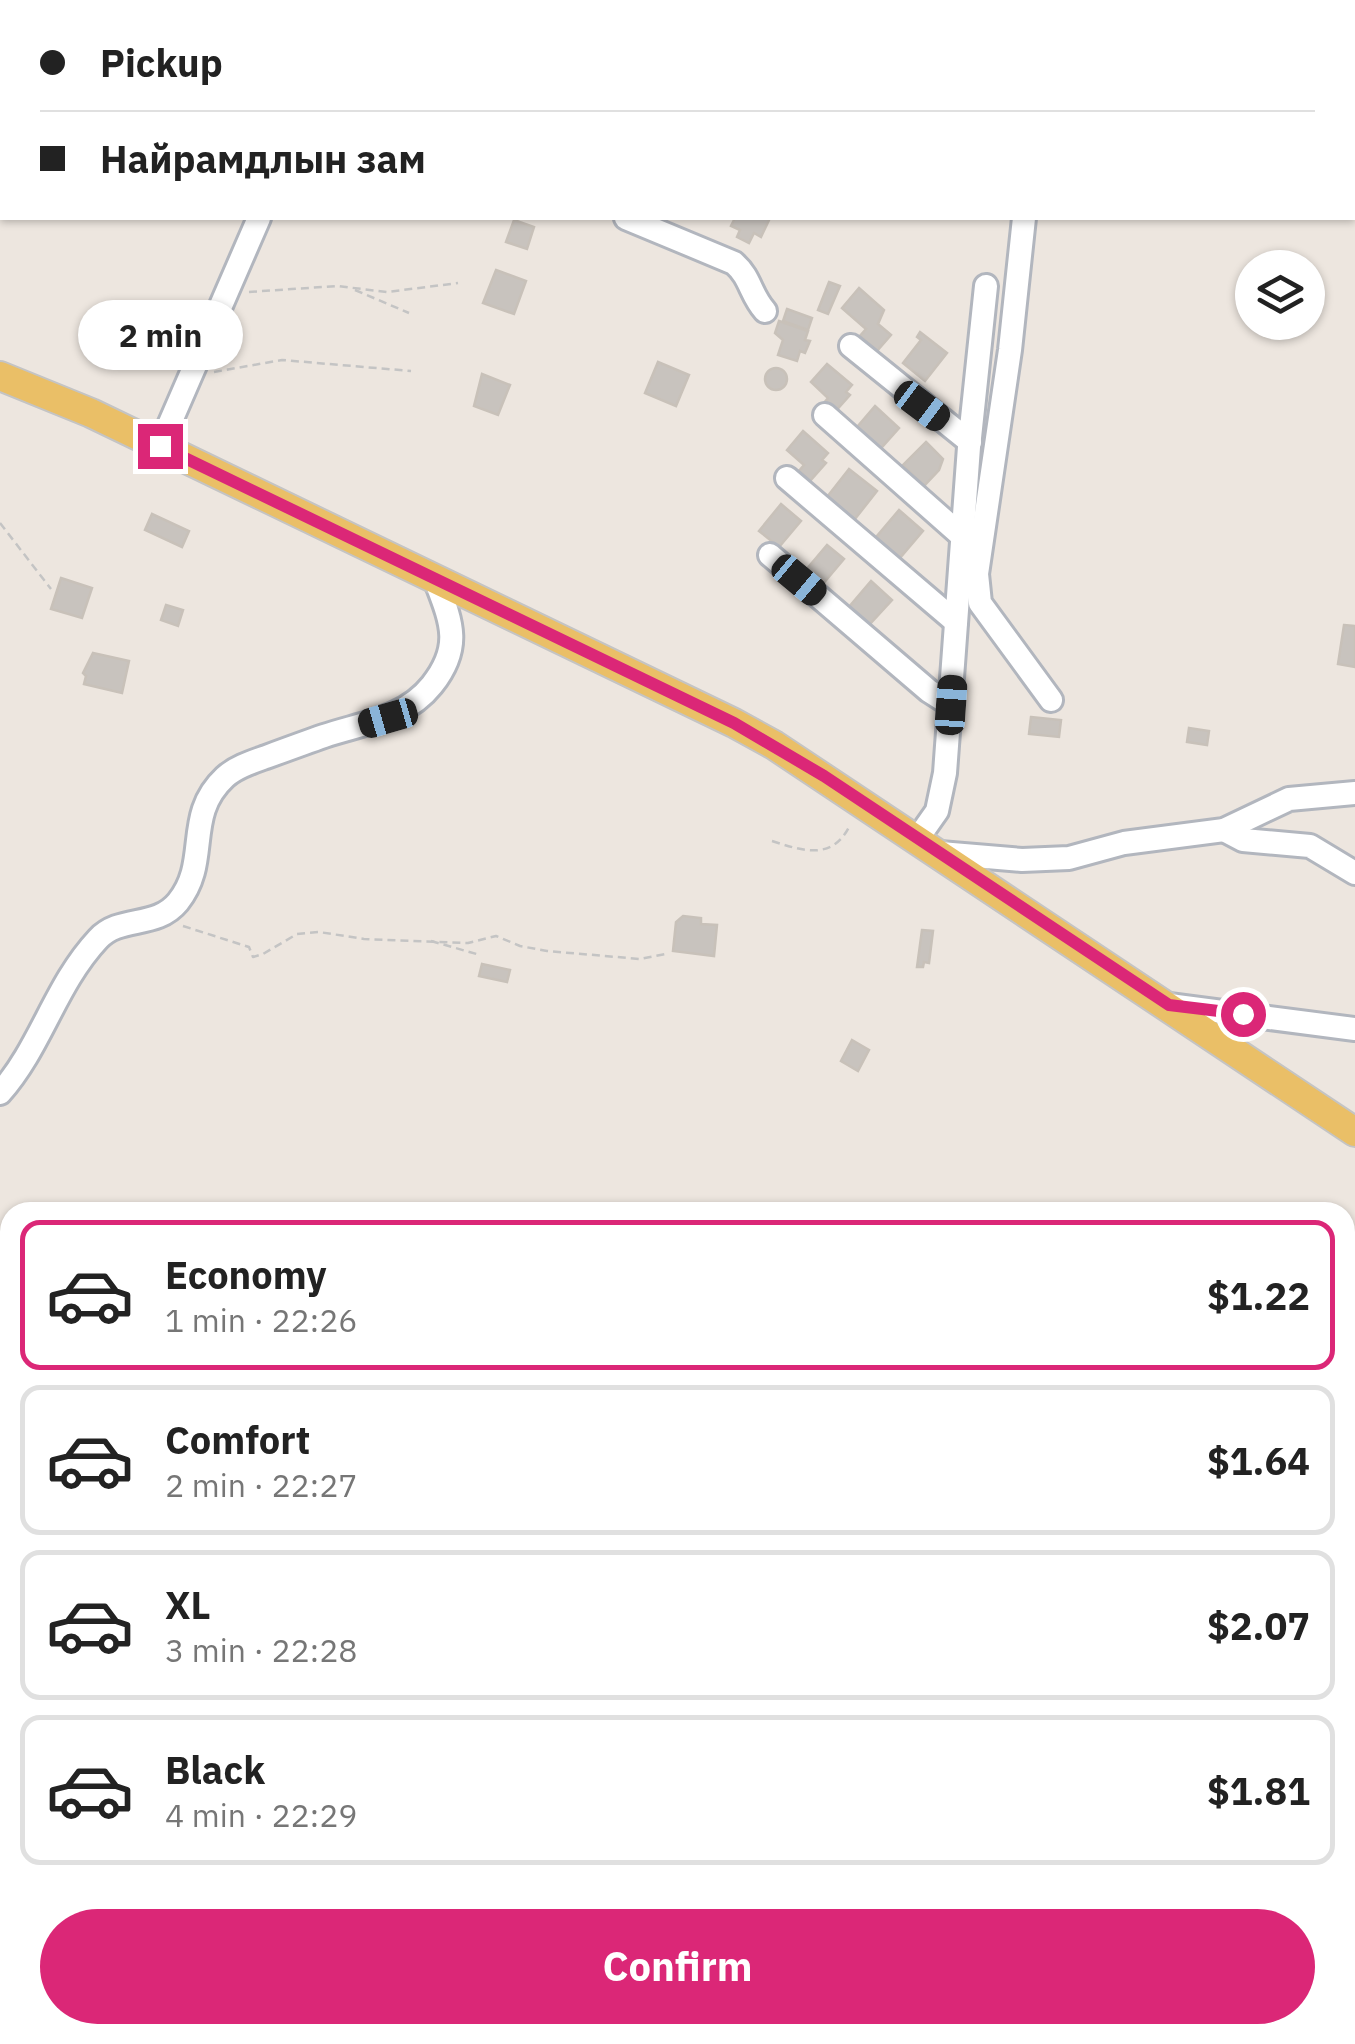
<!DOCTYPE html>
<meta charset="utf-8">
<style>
:root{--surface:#fff;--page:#f6f6f6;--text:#222;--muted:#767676;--line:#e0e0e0;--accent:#db2777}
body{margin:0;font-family:"IBM Plex Sans",sans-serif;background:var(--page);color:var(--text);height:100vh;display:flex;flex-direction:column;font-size:38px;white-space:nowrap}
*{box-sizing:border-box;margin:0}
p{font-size:32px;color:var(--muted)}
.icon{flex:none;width:55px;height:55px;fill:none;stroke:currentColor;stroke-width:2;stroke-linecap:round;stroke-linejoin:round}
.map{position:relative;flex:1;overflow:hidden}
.panel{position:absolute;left:0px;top:1202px;width:1355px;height:842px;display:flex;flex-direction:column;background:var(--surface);border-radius:30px 30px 0 0;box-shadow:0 2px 8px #0004}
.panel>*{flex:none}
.top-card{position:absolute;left:0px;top:0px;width:1355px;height:220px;box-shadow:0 2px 8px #0004;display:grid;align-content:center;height:220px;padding:0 40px;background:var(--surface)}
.controls{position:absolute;left:1235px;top:250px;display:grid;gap:20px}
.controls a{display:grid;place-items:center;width:90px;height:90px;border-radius:50%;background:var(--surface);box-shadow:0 2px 8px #0004;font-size:50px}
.end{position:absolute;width:45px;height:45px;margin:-22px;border:12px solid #db2777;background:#fff;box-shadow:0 0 0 5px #fff}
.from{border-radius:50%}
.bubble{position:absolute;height:70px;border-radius:35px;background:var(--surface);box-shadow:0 2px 8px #0004;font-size:32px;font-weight:800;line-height:70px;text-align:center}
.car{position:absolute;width:30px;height:60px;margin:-30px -15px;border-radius:12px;box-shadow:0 0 8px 2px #0007;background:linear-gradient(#222 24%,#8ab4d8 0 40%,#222 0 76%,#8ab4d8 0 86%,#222 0)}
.top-card b{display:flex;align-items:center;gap:35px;height:95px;font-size:38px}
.top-card b+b{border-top:2px solid var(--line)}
.top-card i{width:25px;height:25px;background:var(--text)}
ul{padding:18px 0 0;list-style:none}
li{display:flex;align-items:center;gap:30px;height:150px;margin:0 20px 15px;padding:0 20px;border:5px solid var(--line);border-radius:20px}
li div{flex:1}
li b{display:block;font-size:38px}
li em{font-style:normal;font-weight:800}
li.on{border-color:var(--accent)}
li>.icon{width:90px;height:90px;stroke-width:1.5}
.action{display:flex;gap:20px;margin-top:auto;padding:20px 40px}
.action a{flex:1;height:115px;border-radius:60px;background:var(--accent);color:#fff;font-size:40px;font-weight:800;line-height:115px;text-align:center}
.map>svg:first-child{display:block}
.building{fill:#c8c3be;stroke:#c8c1b9;stroke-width:2.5}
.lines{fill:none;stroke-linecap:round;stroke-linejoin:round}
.minor-casing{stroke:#b2b6be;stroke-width:28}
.major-casing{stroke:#c4c4c4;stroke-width:32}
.path{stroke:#c4c4c4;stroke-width:2.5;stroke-dasharray:8 5;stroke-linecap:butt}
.minor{stroke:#fff;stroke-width:22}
.major{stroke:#eabf67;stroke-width:28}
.route{stroke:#db2777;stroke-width:12}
</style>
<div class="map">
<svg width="1355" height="2044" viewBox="0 0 1355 2044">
<rect width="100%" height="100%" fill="#ede6df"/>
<g class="building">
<polygon points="735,218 770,218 761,237 754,233 749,243 737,237 740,230 731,226"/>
<polygon points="514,220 534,227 527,249 506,242"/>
<polygon points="496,270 526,281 514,314 483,303"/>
<polygon points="829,282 840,286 828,314 818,310"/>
<polygon points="859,288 884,310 878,324 891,335 877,351 860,336 866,329 842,308"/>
<polygon points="787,309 812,318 808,330 783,321"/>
<polygon points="779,321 808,331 805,340 810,341 805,353 800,351 797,361 778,355 783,340 775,333"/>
<polygon points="920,332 947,353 925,381 903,363 921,340 917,337"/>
<polygon points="658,362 689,375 676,406 645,393"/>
<polygon points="827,364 852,385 846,392 850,395 834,413 824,403 828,398 811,382"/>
<circle cx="776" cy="379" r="11"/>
<polygon points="482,374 510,385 498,415 474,406"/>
<polygon points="875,406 899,428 875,455 851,434"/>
<polygon points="803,431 828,453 822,460 826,463 810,481 799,471 804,465 787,450"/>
<polygon points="926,442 943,459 939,470 924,486 903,465"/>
<polygon points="849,469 877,491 851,524 843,517 843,510 827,497"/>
<polygon points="781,504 801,521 779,547 759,531"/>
<polygon points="899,510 923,531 899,559 882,547 877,536"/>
<polygon points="152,514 189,531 182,547 145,530"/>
<polygon points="827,545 844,559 822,585 805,571"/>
<polygon points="61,578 92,588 82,618 51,609"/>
<polygon points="871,581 892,600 869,625 849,607"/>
<polygon points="166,605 183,610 178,626 161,620"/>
<polygon points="1344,625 1355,626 1355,667 1338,664"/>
<polygon points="93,653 129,661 122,693 84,684 86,676 83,673"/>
<polygon points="1031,717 1061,720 1059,737 1029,734"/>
<polygon points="1189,728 1209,731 1207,745 1187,742"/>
<polygon points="683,916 701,918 701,924 717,925 714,956 673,951 676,922"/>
<polygon points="922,930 933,931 929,963 924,962 923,967 917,967"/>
<polygon points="482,964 510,970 507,982 479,976"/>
<polygon points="852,1040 869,1050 858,1071 841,1061"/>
</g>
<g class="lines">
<g class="minor-casing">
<g id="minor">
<polyline points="119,0 125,2"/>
<polyline points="816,0 821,2"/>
<polyline points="309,2 309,0"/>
<polyline points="325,2 326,0"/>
<polyline points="1007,2 1008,0"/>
<path d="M626,218l108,45c17,15 16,31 31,48"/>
<polyline points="1024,218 1010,350 977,574 980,603 1051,700"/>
<polyline points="851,346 970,442"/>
<polyline points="825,415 963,537"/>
<polyline points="160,446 259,218"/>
<polyline points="787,478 956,622"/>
<polyline points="770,555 929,691 951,705"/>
<polyline points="1224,830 1243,840 1310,846 1355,873"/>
<polyline points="918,838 937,811 945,773 969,447 986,286"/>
<polyline points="940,853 1022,860 1069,858 1124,843 1224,830 1289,799 1355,793"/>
<polyline points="1169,1005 1355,1029"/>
<path d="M0,1093c41,-46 55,-108 98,-154 22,-24 58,-10 80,-37 33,-41 5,-86 47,-125 11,-10 27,-15 41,-20 19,-7 38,-14 58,-21 39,-13 81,-17 108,-51 31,-39 19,-64 3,-106"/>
<polyline points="0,1936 10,1949"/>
<polyline points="73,2035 81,2044"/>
</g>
</g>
<g class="major-casing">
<polyline id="major" points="0,376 91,413 734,723 774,745 1355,1132"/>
</g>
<g class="path">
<polyline points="355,290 409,313"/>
<polyline points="249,292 337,286 387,292 458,283"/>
<polyline points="214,372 282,360 411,371"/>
<polyline points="0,523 51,589"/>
<path d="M772,841c31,10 61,20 78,-16"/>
<polyline points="183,926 249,947 253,957 263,954 297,934 319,932 364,939 468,943 496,936 520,946 547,951 640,959 666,954"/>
<polyline points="431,941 480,955"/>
</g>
<use href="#minor" class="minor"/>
<use href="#major" class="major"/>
</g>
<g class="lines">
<polyline class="route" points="160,446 734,723 824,776 1169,1005 1243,1014"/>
</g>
</svg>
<div class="controls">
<a><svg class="icon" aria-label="layers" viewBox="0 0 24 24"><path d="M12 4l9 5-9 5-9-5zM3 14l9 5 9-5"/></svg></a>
</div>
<i class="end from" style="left:1243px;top:1014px"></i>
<i class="end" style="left:160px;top:446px"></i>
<div class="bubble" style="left:78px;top:300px;width:165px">2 min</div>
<i class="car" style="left:922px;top:406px;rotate:127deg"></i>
<i class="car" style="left:799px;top:580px;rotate:130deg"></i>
<i class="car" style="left:951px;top:705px;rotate:4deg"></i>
<i class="car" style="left:388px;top:718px;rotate:254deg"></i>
<div class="top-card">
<b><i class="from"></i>Pickup</b>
<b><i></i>Найрамдлын зам</b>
</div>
<section class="panel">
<ul>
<li class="on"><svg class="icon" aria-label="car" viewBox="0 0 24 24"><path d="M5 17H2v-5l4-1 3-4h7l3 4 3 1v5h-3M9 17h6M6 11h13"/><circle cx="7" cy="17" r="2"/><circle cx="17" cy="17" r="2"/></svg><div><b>Economy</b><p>1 min · 22:26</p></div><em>$1.22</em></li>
<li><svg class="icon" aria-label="car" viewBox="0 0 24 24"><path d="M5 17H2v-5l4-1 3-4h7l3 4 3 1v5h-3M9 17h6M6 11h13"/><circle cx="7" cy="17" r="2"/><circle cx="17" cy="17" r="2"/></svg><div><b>Comfort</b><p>2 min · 22:27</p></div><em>$1.64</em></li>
<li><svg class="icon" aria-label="car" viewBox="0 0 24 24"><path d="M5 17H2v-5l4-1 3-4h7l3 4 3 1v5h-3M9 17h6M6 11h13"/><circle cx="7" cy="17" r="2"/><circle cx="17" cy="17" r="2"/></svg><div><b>XL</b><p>3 min · 22:28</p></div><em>$2.07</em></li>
<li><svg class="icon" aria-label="car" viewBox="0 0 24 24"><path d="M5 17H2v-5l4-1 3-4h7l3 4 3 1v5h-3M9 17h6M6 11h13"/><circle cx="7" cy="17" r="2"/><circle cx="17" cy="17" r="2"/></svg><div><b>Black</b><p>4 min · 22:29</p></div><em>$1.81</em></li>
</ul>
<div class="action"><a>Confirm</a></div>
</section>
</div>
